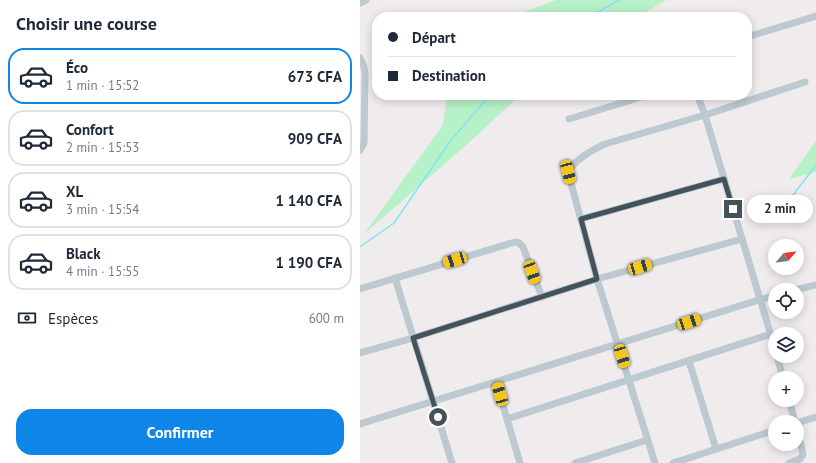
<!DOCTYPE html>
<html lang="fr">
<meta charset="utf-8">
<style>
:root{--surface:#fff;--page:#f2f2f3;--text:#1f2937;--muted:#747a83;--line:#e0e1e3;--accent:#0e85e8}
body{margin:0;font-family:"PT Sans",sans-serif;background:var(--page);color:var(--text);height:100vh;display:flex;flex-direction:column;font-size:15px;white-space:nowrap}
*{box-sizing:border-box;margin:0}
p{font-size:13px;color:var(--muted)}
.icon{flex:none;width:22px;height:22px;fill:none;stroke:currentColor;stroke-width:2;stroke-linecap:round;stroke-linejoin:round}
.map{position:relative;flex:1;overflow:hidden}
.sheet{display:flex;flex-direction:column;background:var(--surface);width:360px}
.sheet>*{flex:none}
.guide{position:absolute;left:12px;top:12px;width:380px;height:88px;border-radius:16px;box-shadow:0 2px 10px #0003;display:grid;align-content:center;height:88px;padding:0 16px;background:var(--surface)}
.needle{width:26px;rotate:62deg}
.tools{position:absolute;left:408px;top:239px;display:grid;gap:8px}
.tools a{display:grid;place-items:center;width:36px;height:36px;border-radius:50%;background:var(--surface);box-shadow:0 2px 10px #0003;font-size:20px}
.end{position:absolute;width:18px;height:18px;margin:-9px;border:5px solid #44535b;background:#fff;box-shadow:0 0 0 2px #fff}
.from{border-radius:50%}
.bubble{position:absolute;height:28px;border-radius:14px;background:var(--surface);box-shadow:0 2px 10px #0003;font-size:13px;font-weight:700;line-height:28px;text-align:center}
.car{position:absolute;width:12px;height:24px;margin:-12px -6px;border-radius:5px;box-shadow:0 0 3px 1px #0007;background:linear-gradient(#f5c518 24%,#345 0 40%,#f5c518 0 76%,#345 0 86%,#f5c518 0)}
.guide b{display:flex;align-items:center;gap:14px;height:38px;font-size:15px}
.guide b+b{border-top:1px solid var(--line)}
.guide i{width:10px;height:10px;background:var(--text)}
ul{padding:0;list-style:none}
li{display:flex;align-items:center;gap:12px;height:56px;margin:0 8px 6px;padding:0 8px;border:2px solid var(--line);border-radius:16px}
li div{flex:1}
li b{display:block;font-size:15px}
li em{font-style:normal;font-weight:700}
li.active{border-color:var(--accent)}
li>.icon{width:36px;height:36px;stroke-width:1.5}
h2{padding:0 16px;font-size:18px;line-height:48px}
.pay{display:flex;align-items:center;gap:10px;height:44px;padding:0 16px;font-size:15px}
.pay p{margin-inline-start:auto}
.cta{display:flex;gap:8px;margin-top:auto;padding:8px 16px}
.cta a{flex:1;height:46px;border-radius:16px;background:var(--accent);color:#fff;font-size:16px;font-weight:700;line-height:46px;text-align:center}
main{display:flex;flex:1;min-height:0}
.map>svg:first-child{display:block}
.green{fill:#b7f1c7}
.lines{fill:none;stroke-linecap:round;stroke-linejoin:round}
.stream{stroke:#81e6f1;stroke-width:1.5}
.minor{stroke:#bcc9d0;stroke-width:7}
.route{stroke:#44535b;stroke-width:5}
</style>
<main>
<section class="sheet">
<h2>Choisir une course</h2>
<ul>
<li class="active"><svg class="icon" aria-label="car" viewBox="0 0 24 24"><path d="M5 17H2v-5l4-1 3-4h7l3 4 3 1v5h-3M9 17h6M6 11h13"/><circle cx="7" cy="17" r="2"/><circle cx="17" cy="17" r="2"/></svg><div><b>Éco</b><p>1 min · 15:52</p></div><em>673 CFA</em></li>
<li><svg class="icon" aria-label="car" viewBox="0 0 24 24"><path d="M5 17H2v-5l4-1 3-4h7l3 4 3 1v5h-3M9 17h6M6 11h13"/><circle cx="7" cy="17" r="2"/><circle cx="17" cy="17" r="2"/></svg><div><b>Confort</b><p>2 min · 15:53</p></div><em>909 CFA</em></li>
<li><svg class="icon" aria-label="car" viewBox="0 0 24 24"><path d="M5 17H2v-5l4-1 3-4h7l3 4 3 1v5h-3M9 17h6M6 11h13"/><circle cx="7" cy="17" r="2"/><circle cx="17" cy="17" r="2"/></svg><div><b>XL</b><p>3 min · 15:54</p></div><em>1 140 CFA</em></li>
<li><svg class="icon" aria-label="car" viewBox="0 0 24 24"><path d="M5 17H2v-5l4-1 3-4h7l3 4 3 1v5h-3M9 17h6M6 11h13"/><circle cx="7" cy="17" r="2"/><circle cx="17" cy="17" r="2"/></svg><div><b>Black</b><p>4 min · 15:55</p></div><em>1 190 CFA</em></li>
</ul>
<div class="pay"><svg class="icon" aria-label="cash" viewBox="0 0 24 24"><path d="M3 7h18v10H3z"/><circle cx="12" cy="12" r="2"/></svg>Espèces<p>600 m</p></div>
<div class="cta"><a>Confirmer</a></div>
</section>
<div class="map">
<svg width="456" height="463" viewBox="0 0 456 463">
<rect width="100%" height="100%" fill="#f0eced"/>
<g class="green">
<polygon points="196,0 306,0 277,17 151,17"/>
<polygon points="87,95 160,95 111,141 4,234 83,125"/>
<polygon points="456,141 456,172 429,179"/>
</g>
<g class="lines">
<g class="stream">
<polyline points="230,17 259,0"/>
<polyline points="427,203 456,165"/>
<polyline points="0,247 34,223 91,140 130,95"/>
</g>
<g class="minor">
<polyline points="0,3 6,0"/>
<polyline points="387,37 456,16"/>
<polyline points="0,58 4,67 5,73 4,143 0,150"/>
<polyline points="337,95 345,115 415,349"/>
<polyline points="209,119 288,95"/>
<polyline points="221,219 364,179"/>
<polyline points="35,278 92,463"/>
<polyline points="0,289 155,242 159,243 163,247 182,297"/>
<polyline points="435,290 456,285"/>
<polyline points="0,353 53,338 237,279 382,239"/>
<polyline points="417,356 423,378"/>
<polyline points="329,361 356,449"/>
<polyline points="136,382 160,463"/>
<polyline points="429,400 435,422"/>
<polyline points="147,419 411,334"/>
<polyline points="437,423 456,417"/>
<polyline points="0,424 415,295"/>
<polyline points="215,463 287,440"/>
<path d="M295,463l-58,-184 -29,-107c7,-12 24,-22 37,-28l100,-29 100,-33"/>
<polyline points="313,463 415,430"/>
<polyline points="429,463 440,459 443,454 437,429"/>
</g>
</g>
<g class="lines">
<polyline class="route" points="78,417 53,338 237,279 221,219 364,179 373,209"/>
</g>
</svg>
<div class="tools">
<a><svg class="needle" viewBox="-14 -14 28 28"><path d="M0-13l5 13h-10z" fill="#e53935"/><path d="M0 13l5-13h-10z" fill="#747a83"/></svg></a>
<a><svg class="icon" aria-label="locate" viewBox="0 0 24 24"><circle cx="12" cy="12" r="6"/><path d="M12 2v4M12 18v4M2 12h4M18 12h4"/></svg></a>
<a><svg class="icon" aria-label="layers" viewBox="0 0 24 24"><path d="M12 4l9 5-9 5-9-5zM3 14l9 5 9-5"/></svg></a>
<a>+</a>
<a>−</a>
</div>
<i class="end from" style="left:78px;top:417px"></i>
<i class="end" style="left:373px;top:209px"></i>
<div class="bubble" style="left:387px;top:195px;width:66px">2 min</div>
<i class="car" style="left:208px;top:172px;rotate:165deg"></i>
<i class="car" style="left:95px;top:260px;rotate:253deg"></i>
<i class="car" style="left:280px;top:267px;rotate:74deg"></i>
<i class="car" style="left:172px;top:272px;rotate:160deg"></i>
<i class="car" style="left:329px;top:322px;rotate:72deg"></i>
<i class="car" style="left:262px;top:356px;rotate:163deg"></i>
<i class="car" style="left:140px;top:394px;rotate:344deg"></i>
<div class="guide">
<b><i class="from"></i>Départ</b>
<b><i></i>Destination</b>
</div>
</div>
</main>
